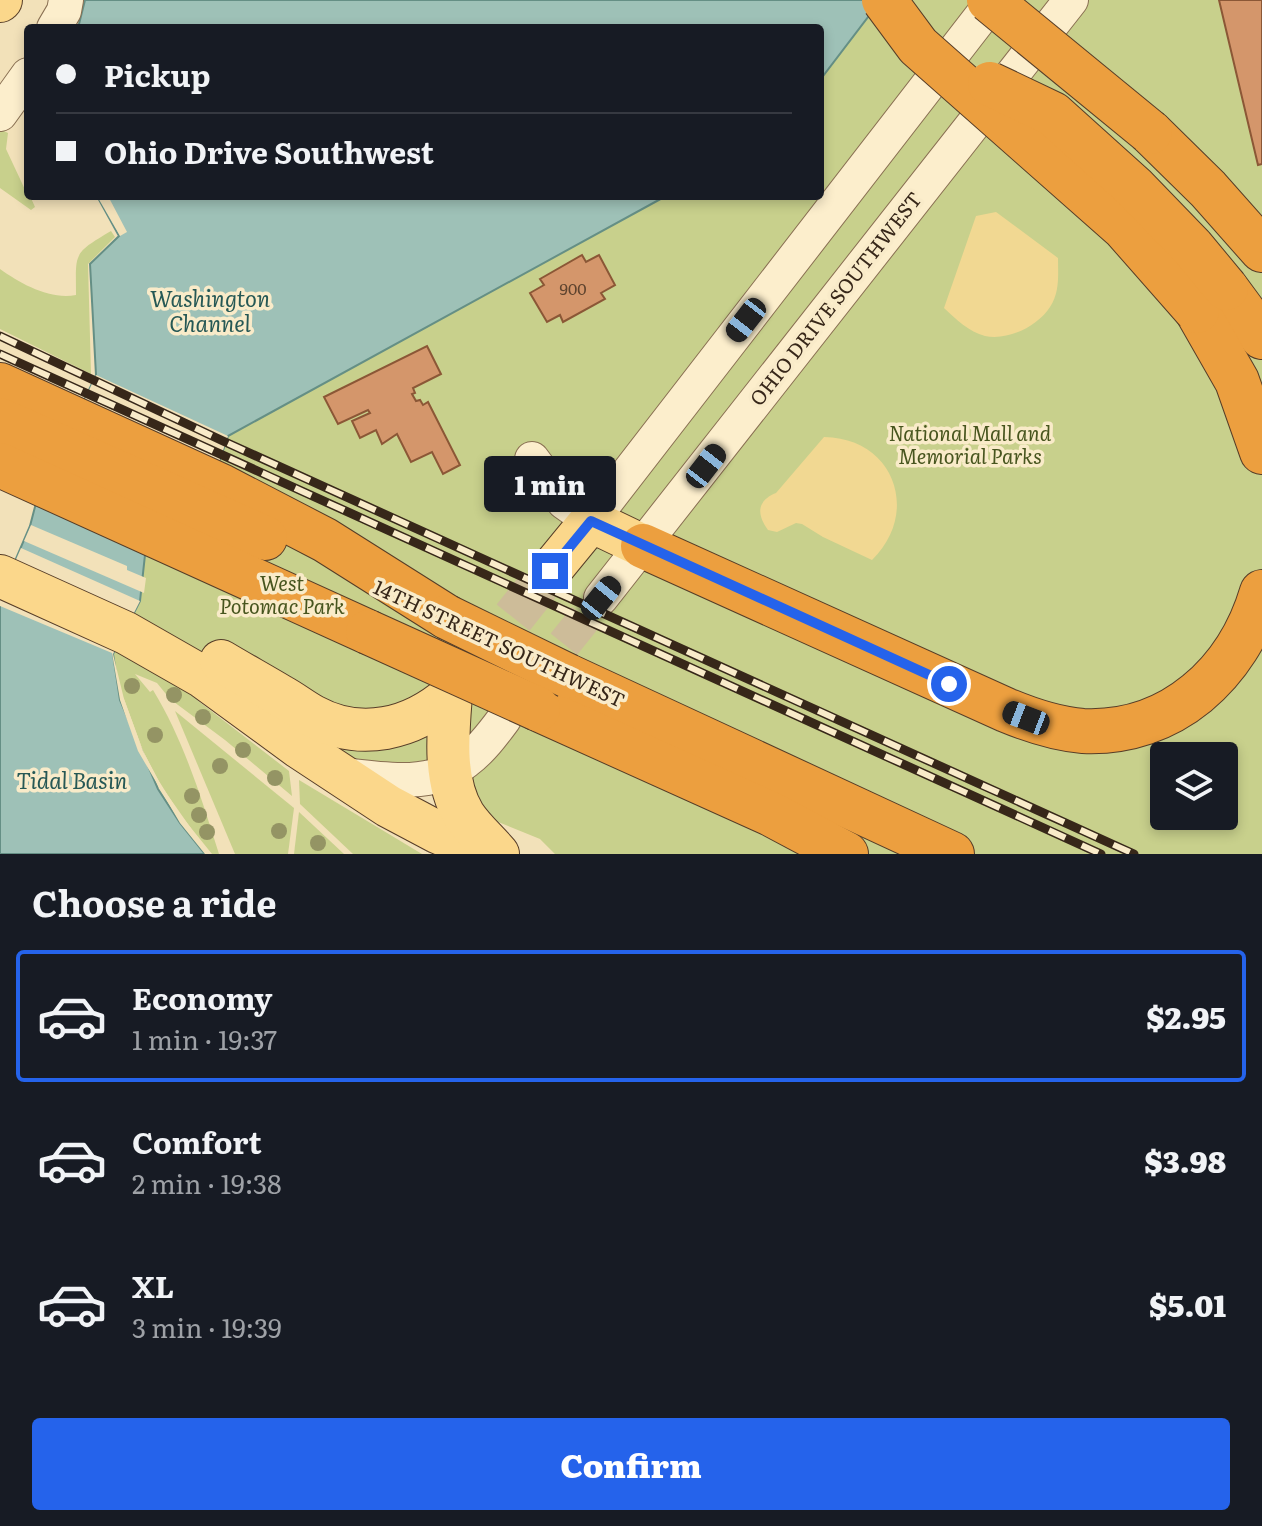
<!DOCTYPE html>
<meta charset="utf-8">
<style>
:root{--surface:#171b24;--page:#20242c;--text:#f1f3f6;--muted:#9ea1a6;--line:#363941;--accent:#2563eb}
body{margin:0;font-family:Literata,serif;background:var(--page);color:var(--text);height:100vh;display:flex;flex-direction:column;font-size:30px;white-space:nowrap}
*{box-sizing:border-box;margin:0}
p{font-size:26px;color:var(--muted)}
.icon{flex:none;width:44px;height:44px;fill:none;stroke:currentColor;stroke-width:2;stroke-linecap:round;stroke-linejoin:round}
.map{position:relative;height:854px;overflow:hidden}
.panel{display:flex;flex-direction:column;background:var(--surface);flex:1}
.panel>*{flex:none}
.hud{position:absolute;left:24px;top:24px;width:800px;height:176px;border-radius:8px;box-shadow:0 4px 12px #0003;display:grid;align-content:center;height:176px;padding:0 32px;background:var(--surface)}
.controls{position:absolute;left:1150px;top:742px;display:grid;gap:16px}
.controls a{display:grid;place-items:center;width:88px;height:88px;border-radius:8px;background:var(--surface);box-shadow:0 4px 12px #0003;font-size:40px}
.end{position:absolute;width:36px;height:36px;margin:-18px;border:10px solid #2563eb;background:#fff;box-shadow:0 0 0 4px #fff}
.from{border-radius:50%}
.bubble{position:absolute;height:56px;border-radius:8px;background:var(--surface);box-shadow:0 4px 12px #0003;font-size:26px;font-weight:800;line-height:56px;text-align:center}
.car{position:absolute;width:24px;height:48px;margin:-24px -12px;border-radius:10px;box-shadow:0 0 6px 2px #0007;background:linear-gradient(#222 24%,#8ab4d8 0 40%,#222 0 76%,#8ab4d8 0 86%,#222 0)}
.hud b{display:flex;align-items:center;gap:28px;height:76px;font-size:30px}
.hud b+b{border-top:2px solid var(--line)}
.hud i{width:20px;height:20px;background:var(--text)}
ul{padding:0;list-style:none}
li{display:flex;align-items:center;gap:24px;height:132px;margin:0 16px 12px;padding:0 16px;border:4px solid transparent;border-radius:8px}
li div{flex:1}
li b{display:block;font-size:30px}
li em{font-style:normal;font-weight:800}
li.active{border-color:var(--accent)}
li>.icon{width:72px;height:72px;stroke-width:1.5}
h2{padding:0 32px;font-size:36px;line-height:96px}
.action{display:flex;gap:16px;margin-top:auto;padding:16px 32px}
.action a{flex:1;height:92px;border-radius:8px;background:var(--accent);color:#fff;font-size:32px;font-weight:800;line-height:92px;text-align:center}
.map>svg:first-child{display:block}
.green{fill:#c8d08c;fill-rule:evenodd}
.sand{fill:#f1d892}
.water{fill:#9ec1b7;stroke:#658f85;stroke-width:2}
.pier{fill:#f2e1b9}
.building{fill:#d4966b;stroke:#8b5736;stroke-width:2}
.lines{fill:none;stroke-linecap:round;stroke-linejoin:round}
.minor-tunnel{stroke:#cdbc99;stroke-width:34;stroke-dasharray:34 17;stroke-linecap:butt}
.major-tunnel{stroke:#cdbc99;stroke-width:42;stroke-dasharray:42 21;stroke-linecap:butt}
.minor-casing{stroke:#896f52;stroke-width:36}
.major-casing{stroke:#563d28;stroke-width:44}
.highway-casing{stroke:#563d28;stroke-width:46}
.minor{stroke:#fceecc;stroke-width:34}
.major{stroke:#fbd78b;stroke-width:42}
.highway{stroke:#ec9f3f;stroke-width:44}
.rail-casing{stroke:#372719;stroke-width:9}
.rail{stroke:#f9ebc9;stroke-width:6;stroke-dasharray:18;stroke-linecap:butt}
.highway-bridge-casing{stroke:#563d28;stroke-width:46;stroke-linecap:butt}
.highway-bridge{stroke:#ec9f3f;stroke-width:44}
.tree{fill:#949464}
.route{stroke:#2563eb;stroke-width:10}
.labels{text-anchor:middle;stroke-width:7;stroke-linejoin:round;paint-order:stroke}
.number-label{font-size:16px;fill:#5e432e}
.street-label{font-size:20px;fill:#372719;stroke:#f9ebc9}
.park-label{font-size:20px;font-style:italic;fill:#47551e;stroke:#f9ebc9}
.water-label{font-size:22px;font-style:italic;fill:#265855;stroke:#f9ebc9}
</style>
<div class="map">
<svg width="1262" height="854" viewBox="0 0 1262 854">
<rect width="100%" height="100%" fill="#f2e1b9"/>
<g class="green">
<path d="M881,0h381v854h-707l-15,-15 -343,-139 92,71 3,25 -67,-56 -55,-41 -13,-16 -22,-9 15,18 3,-2c31,51 48,107 66,164h-7l-33,-41 -22,-35 -14,-27 -19,-52 -96,-158 190,-76 10,-29 4,-4 434,-236h154v-116zM1164,756h60v60h-60z"/>
<polygon points="0,129 8,133 6,149 28,196 30,196 35,207 31,210 0,188"/>
<path d="M111,231l4,6 -27,27 3,110 -91,-45v-60c21,15 50,31 76,26 0,-42 -4,-41 35,-64z"/>
<polygon points="175,711 294,808 288,854 235,854"/>
<polygon points="299,780 422,854 353,854 300,804"/>
<polygon points="299,812 344,854 294,854"/>
</g>
<g class="sand">
<path d="M996,212l62,46c0,17 2,34 -8,49 -12,19 -42,34 -65,29 -16,-4 -29,-17 -41,-28l32,-92z"/>
<path d="M824,437c70,1 97,75 48,123l-49,-23 -21,-13 -6,-1 -19,9 -9,-2c-11,-15 -12,-29 8,-37z"/>
</g>
<g class="water">
<polygon points="85,0 881,0 820,80 820,28 78,28"/>
<polygon points="97,196 666,196 228,436 218,465 145,555 140,601 113,654 120,700 158,789 180,823 205,854 0,854 0,596 30,526 36,503 96,375 90,264 119,236"/>
</g>
<g class="pier">
<polygon points="97,196 108,196 127,232 120,236"/>
<polygon points="96,375 228,436 218,465 85,399"/>
<polygon points="31,525 127,566 127,570 146,578 144,593 24,541"/>
<polygon points="21,548 140,601 113,654 124,699 143,751 162,787 209,854 205,854 180,823 138,751 120,700 112,653 0,606 0,596"/>
</g>
<g class="building">
<polygon points="1219,0 1262,0 1262,164 1258,165"/>
<polygon points="582,255 586,262 599,255 615,285 601,293 605,299 563,322 560,315 547,322 530,293 544,285 540,279"/>
<polygon points="427,346 441,374 413,388 415,393 412,394 416,401 420,400 423,405 428,402 460,465 443,474 432,452 411,462 397,434 382,444 376,430 360,438 352,421 370,413 368,410 338,424 324,397"/>
</g>
<g class="lines">
<polyline class="minor-tunnel" points="532,684 601,598"/>
<polyline class="major-tunnel" points="474,667 550,571"/>
<g class="minor-casing">
<g id="minor">
<polyline points="54,28 64,11 66,0"/>
<polyline points="0,114 28,75"/>
<polyline points="532,459 564,502 591,521 994,0"/>
<polyline points="601,598 1071,0"/>
<path d="M344,775c39,5 89,13 122,-14 15,-11 27,-27 38,-42"/>
</g>
</g>
<g class="major-casing">
<g id="major">
<polyline points="0,1 1,0"/>
<polyline points="550,571 591,521 643,546"/>
<polyline points="0,576 126,633 203,677 300,748 388,806 437,832 487,854"/>
<path d="M221,661c20,12 40,23 60,35 11,6 21,14 32,20 48,26 99,13 138,-21"/>
<path d="M451,695c-3,38 -8,86 13,120 9,14 23,26 34,39"/>
</g>
</g>
<g class="highway-casing">
<g id="highway">
<polyline points="1150,132 1208,189 1262,250"/>
<polyline points="1226,288 1262,337"/>
<polyline points="1197,311 1237,381 1262,452"/>
<polyline points="0,385 221,486 325,540 447,617"/>
<polyline points="0,420 265,538"/>
<polyline points="0,465 368,632"/>
<path d="M643,546l363,164c24,10 50,19 77,21 89,4 155,-58 179,-139"/>
<polyline points="568,676 952,854"/>
<polyline points="538,709 771,814 846,854"/>
</g>
</g>
<use href="#minor" class="minor"/>
<use href="#major" class="major"/>
<use href="#highway" class="highway"/>
<g class="rail-casing">
<g id="rail">
<polyline points="0,336 223,441 1134,854"/>
<polyline points="0,354 1101,854"/>
</g>
</g>
<use href="#rail" class="rail"/>
<g class="highway-bridge-casing">
<g id="highway-bridge">
<polyline points="884,0 918,46 1124,228 1197,311"/>
<polyline points="989,0 1150,132"/>
<polyline points="990,84 1053,114 1134,187 1192,247 1226,288"/>
<polyline points="447,617 568,676"/>
<polyline points="368,632 538,709"/>
</g>
</g>
<use href="#highway-bridge" class="highway-bridge"/>
</g>
<g class="tree">
<circle cx="132" cy="686" r="8"/>
<circle cx="174" cy="695" r="8"/>
<circle cx="203" cy="717" r="8"/>
<circle cx="155" cy="735" r="8"/>
<circle cx="243" cy="750" r="8"/>
<circle cx="220" cy="766" r="8"/>
<circle cx="275" cy="778" r="8"/>
<circle cx="192" cy="796" r="8"/>
<circle cx="199" cy="815" r="8"/>
<circle cx="279" cy="831" r="8"/>
<circle cx="207" cy="832" r="8"/>
<circle cx="318" cy="843" r="8"/>
</g>
<g class="lines">
<polyline class="route" points="550,571 591,521 949,684"/>
</g>
<g class="labels">
<g class="number-label">
<text x="573" y="295">900</text>
</g>
<g class="street-label">
<text transform="translate(836 299) rotate(-52)" y="7">OHIO DRIVE SOUTHWEST</text>
<text transform="translate(499 644) rotate(25)" y="7">14TH STREET SOUTHWEST</text>
</g>
<g class="park-label">
<text x="970" y="441">National Mall and<tspan x="970" dy="23">Memorial Parks</tspan></text>
<text x="282" y="591">West<tspan x="282" dy="23">Potomac Park</tspan></text>
</g>
<g class="water-label">
<text x="210" y="307">Washington<tspan x="210" dy="25">Channel</tspan></text>
<text x="72" y="789">Tidal Basin</text>
</g>
</g>
</svg>
<div class="controls">
<a><svg class="icon" aria-label="layers" viewBox="0 0 24 24"><path d="M12 4l9 5-9 5-9-5zM3 14l9 5 9-5"/></svg></a>
</div>
<i class="end from" style="left:949px;top:684px"></i>
<i class="end" style="left:550px;top:571px"></i>
<div class="bubble" style="left:484px;top:456px;width:132px">1 min</div>
<i class="car" style="left:746px;top:320px;rotate:218deg"></i>
<i class="car" style="left:706px;top:466px;rotate:38deg"></i>
<i class="car" style="left:601px;top:598px;rotate:39deg"></i>
<i class="car" style="left:1026px;top:718px;rotate:291deg"></i>
<div class="hud">
<b><i class="from"></i>Pickup</b>
<b><i></i>Ohio Drive Southwest</b>
</div>
</div>
<section class="panel">
<h2>Choose a ride</h2>
<ul>
<li class="active"><svg class="icon" aria-label="car" viewBox="0 0 24 24"><path d="M5 17H2v-5l4-1 3-4h7l3 4 3 1v5h-3M9 17h6M6 11h13"/><circle cx="7" cy="17" r="2"/><circle cx="17" cy="17" r="2"/></svg><div><b>Economy</b><p>1 min · 19:37</p></div><em>$2.95</em></li>
<li><svg class="icon" aria-label="car" viewBox="0 0 24 24"><path d="M5 17H2v-5l4-1 3-4h7l3 4 3 1v5h-3M9 17h6M6 11h13"/><circle cx="7" cy="17" r="2"/><circle cx="17" cy="17" r="2"/></svg><div><b>Comfort</b><p>2 min · 19:38</p></div><em>$3.98</em></li>
<li><svg class="icon" aria-label="car" viewBox="0 0 24 24"><path d="M5 17H2v-5l4-1 3-4h7l3 4 3 1v5h-3M9 17h6M6 11h13"/><circle cx="7" cy="17" r="2"/><circle cx="17" cy="17" r="2"/></svg><div><b>XL</b><p>3 min · 19:39</p></div><em>$5.01</em></li>
</ul>
<div class="action"><a>Confirm</a></div>
</section>
